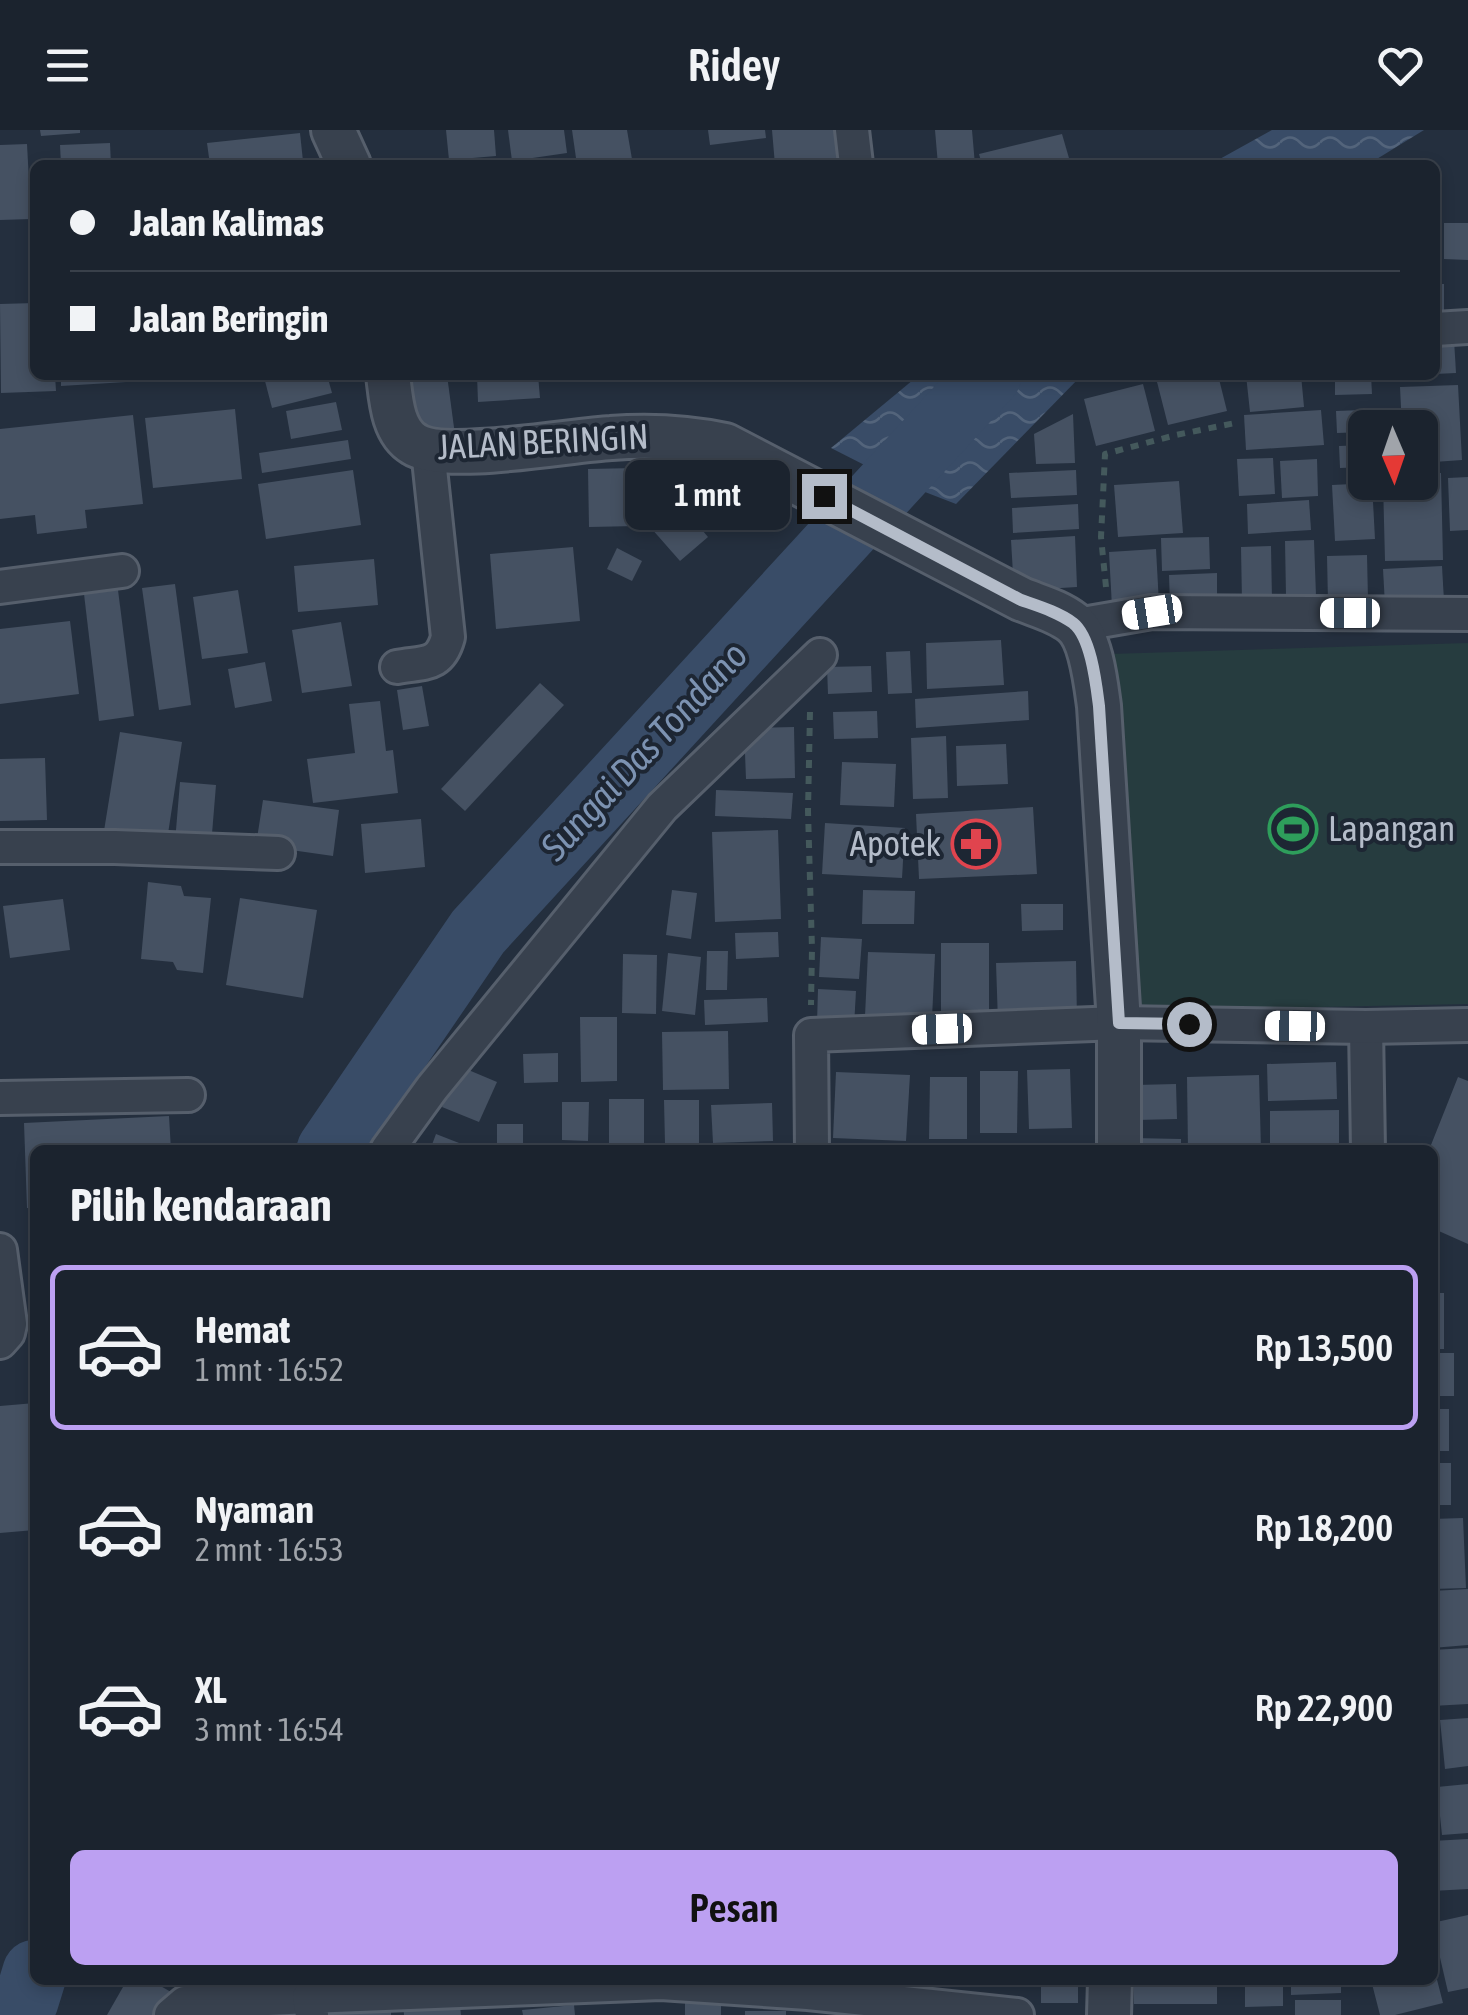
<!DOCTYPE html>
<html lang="id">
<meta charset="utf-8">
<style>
:root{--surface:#1b232e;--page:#242b36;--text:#f1f3f6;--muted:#a0a4aa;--line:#39404a;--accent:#bca0f2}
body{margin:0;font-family:"Asap Condensed",sans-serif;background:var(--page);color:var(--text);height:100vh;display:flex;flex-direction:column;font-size:38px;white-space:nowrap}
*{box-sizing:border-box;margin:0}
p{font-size:32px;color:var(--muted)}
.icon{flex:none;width:55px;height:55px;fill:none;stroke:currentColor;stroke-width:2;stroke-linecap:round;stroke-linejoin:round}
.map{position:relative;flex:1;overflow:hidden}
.panel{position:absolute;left:30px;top:1015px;width:1408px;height:840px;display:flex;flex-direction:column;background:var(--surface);border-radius:15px;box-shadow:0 5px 15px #0003,0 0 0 2px var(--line)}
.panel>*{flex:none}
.banner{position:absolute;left:30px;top:30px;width:1410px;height:220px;border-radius:15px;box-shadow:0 5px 15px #0003,0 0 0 2px var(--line);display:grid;align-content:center;height:220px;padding:0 40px;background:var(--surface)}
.needle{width:65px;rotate:178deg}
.controls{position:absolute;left:1348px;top:280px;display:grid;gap:20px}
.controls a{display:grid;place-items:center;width:90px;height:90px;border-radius:15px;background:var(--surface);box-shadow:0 5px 15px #0003,0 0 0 2px var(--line);font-size:50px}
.end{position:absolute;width:45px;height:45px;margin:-22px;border:12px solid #b4bcc9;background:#111;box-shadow:0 0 0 5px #111}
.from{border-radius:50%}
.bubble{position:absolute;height:70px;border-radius:15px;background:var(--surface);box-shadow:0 5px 15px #0003,0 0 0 2px var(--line);font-size:32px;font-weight:600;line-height:70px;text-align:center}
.car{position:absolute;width:30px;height:60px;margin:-30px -15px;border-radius:12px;box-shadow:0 0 8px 2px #0007;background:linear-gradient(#fff 24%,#345 0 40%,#fff 0 76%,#345 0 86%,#fff 0)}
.banner b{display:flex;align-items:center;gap:35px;height:95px;font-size:38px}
.banner b+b{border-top:2px solid var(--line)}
.banner i{width:25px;height:25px;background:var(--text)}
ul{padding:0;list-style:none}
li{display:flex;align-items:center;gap:30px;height:165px;margin:0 20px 15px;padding:0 20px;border:5px solid transparent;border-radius:15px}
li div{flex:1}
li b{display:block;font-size:38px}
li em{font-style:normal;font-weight:600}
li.current{border-color:var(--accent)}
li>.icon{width:90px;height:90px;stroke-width:1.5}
h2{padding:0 40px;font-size:45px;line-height:120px}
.primary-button{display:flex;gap:20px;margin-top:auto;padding:20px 40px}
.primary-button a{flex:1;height:115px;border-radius:15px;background:var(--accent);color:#111;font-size:40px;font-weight:600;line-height:115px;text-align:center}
header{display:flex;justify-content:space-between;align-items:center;height:130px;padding:0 40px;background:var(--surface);font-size:45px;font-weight:600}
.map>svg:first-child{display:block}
.garden{fill:#263c3f}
.water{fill:url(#water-waves)}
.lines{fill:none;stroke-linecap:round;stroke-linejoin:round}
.river{stroke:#394c67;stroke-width:65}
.building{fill:#455162}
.minor-casing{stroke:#565f6c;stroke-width:38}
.tertiary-casing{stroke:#565f6c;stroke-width:48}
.path{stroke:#44595c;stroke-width:6;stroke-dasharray:8 8;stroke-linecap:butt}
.minor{stroke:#38414e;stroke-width:32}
.tertiary{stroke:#38414e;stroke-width:42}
.route{stroke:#b4bcc9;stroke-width:12}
.labels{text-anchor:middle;stroke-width:8;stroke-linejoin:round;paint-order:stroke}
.street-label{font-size:35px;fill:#b4bcc9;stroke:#1d2633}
.poi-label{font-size:35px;fill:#b4bcc9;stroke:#1d2633;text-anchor:start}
.water-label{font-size:38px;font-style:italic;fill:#7c92b1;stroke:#1d2633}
</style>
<header><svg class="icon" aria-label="menu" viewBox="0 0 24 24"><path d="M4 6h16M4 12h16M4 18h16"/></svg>Ridey<svg class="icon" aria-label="heart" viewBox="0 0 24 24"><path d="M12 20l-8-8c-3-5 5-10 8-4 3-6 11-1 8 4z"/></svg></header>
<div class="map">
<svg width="1468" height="1885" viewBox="0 0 1468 1885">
<defs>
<pattern id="water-waves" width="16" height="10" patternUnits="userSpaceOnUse" patternTransform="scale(2.5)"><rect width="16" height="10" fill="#394c67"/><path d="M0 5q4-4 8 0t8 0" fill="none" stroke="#53647b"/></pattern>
</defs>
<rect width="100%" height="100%" fill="#242f3e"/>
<polygon class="garden" points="1468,513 1468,874 1126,881 1110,524"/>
<g class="water">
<polygon points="1272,0 1424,0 1367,35 1209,35"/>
<polygon points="919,245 1082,245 956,374 894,350 831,318"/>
</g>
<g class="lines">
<g class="river">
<polyline points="329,1020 478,802 989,245"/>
<polyline points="17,1885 26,1871 35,1842"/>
</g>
</g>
<g class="building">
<polygon points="40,0 80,0 80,3 41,6"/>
<polygon points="446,0 494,0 496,26 449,30"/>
<polygon points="508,0 564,0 567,23 512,31"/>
<polygon points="572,0 627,0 633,35 577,35"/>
<polygon points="708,0 765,0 766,8 710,15"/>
<polygon points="772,0 845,0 848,35 775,35"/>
<polygon points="935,0 972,0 975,35 938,35"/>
<polygon points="300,3 303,31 264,35 210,35 207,13"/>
<polygon points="1062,4 1071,35 982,35 979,24"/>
<polygon points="110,13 111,35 61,35 60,15"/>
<polygon points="27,14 31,89 0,90 0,15"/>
<polygon points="1444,93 1468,93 1468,130 1444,129"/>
<rect x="1435" y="154" width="9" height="37"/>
<polygon points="35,173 35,245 55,245 56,261 1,263 0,174"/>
<polygon points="1454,209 1456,243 1435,244 1435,210"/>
<polygon points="61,245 174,245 175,249 61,256"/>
<polygon points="290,245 327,245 332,263 272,278 265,251"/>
<polygon points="408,245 447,245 455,305 416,310"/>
<polygon points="477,245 538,245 540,268 478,272"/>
<polygon points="1168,245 1218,245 1227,281 1168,295 1156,248"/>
<polygon points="1246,245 1301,245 1304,277 1250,282"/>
<polygon points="1335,245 1371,245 1372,264 1335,265"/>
<polygon points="1143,254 1155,301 1096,316 1084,269"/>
<polygon points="1458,255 1462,330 1420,333 1420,298 1402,298 1400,257"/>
<polygon points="336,272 342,300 291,309 286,281"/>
<polygon points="235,279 242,349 153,358 145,288"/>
<polygon points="1388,279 1389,298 1365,298 1365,302 1337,303 1336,281"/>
<polygon points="1321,280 1324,315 1246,320 1244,285"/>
<polygon points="1073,284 1075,333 1036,334 1034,304"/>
<polygon points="133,285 143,374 85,380 87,398 37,404 35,385 0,389 0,299"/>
<polygon points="348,310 351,329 262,343 259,323"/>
<polygon points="1365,315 1365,337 1340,338 1339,316"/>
<polygon points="1273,328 1275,364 1239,366 1237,329"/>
<polygon points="1317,329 1318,366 1282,368 1280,331"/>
<polygon points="636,338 637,396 589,397 588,339"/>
<polygon points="353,340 361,395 266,409 258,354"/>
<polygon points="1076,340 1077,365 1011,368 1009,343"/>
<polygon points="1420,343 1441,343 1443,430 1385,431 1383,352 1420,352"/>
<polygon points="1468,347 1468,400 1450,401 1448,348"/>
<polygon points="1179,351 1183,403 1118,407 1114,355"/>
<polygon points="1372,353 1375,409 1335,411 1332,355"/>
<polygon points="1309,370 1311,400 1248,404 1247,374"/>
<polygon points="680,374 708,407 680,431 651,398"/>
<polygon points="1078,374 1079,399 1013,403 1012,378"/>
<polygon points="1075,406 1077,457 1014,461 1011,410"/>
<polygon points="1209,407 1210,439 1162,441 1161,408"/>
<polygon points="1314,410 1316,466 1286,466 1285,411"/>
<polygon points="1271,416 1272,471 1242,472 1241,417"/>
<polygon points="573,417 580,491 496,499 490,424"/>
<polygon points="617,418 642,431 632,451 607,439"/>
<polygon points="1156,419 1159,474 1112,477 1109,422"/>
<polygon points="1367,425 1368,470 1328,472 1327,426"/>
<polygon points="374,429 378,475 298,482 294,436"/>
<polygon points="1442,436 1444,471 1385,475 1383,439"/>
<polygon points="1217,443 1217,476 1170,477 1169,445"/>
<polygon points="175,454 191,575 159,580 142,458"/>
<polygon points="118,460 134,586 99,591 84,464"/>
<polygon points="238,460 248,523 202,529 193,467"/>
<polygon points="70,491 79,564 0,574 0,499"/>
<polygon points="341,492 352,556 302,563 292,500"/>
<polygon points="1001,510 1004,555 927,559 926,513"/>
<polygon points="910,521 912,563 888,564 886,522"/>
<polygon points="265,532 272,571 235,578 228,539"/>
<polygon points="871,536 872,562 828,564 827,537"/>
<polygon points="540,553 564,575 465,681 441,659"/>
<polygon points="422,556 429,596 403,600 397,560"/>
<polygon points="1028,561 1029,590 916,598 915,569"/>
<polygon points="380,571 386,621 393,620 398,663 313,673 307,629 355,623 349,574"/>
<polygon points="877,581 878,608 834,609 833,582"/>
<polygon points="794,597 795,648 746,649 744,598"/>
<polygon points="120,602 182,612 166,717 103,707"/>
<polygon points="946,606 948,668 913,669 911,608"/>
<polygon points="1006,614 1008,654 957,656 956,616"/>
<polygon points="45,628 47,690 0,691 0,629"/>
<polygon points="842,632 896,634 894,677 840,675"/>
<polygon points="180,652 216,655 211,716 175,712"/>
<polygon points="716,660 793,663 791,689 715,686"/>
<polygon points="263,670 339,680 333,726 256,715"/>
<polygon points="1033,677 1037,744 919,749 916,684"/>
<polygon points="421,689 425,737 365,743 361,694"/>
<polygon points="825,693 905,698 902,748 822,744"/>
<polygon points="778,700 781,789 715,792 712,702"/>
<polygon points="148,752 181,756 184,766 211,768 203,843 177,840 173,832 141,829"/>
<polygon points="672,760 697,763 691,809 666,805"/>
<polygon points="863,760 915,761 914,794 862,794"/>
<polygon points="240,768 317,780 303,868 226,855"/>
<polygon points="63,769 70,820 10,828 3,776"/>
<polygon points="1021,774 1063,774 1063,800 1022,801"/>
<polygon points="778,802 779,827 736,829 735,803"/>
<polygon points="821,807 862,809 859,849 819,847"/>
<rect x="941" y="813" width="48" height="75"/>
<polygon points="707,821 728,821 727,860 706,860"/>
<polygon points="868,822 935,824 932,889 865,886"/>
<polygon points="668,823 701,827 695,885 662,881"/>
<polygon points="623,824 657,825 656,884 622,883"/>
<polygon points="1076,831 1077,890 998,892 996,833"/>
<polygon points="818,859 856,861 854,896 817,894"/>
<polygon points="767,868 768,892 705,895 704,870"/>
<polygon points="580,887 617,887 617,951 581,952"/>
<polygon points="728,901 729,959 663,960 662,902"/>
<polygon points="558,923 558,952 524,953 523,924"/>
<polygon points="1336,932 1337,969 1268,971 1267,934"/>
<polygon points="459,936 497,952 479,992 442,977"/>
<polygon points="1070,939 1072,998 1029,999 1027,940"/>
<polygon points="980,941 1018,941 1017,1003 980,1003"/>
<polygon points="836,942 910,945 906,1011 833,1008"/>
<polygon points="1259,945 1261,1020 1188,1020 1187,947"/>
<polygon points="930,947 967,947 967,1009 929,1009"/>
<polygon points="1458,947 1468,951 1468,1114 1432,1098 1432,1020 1429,1020"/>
<polygon points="1176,954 1177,989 1137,990 1136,955"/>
<rect x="609" y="969" width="35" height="45"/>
<polygon points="664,970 699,970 699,1014 665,1014"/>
<polygon points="562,972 589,972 588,1011 562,1010"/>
<polygon points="772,973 773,1011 713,1013 711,975"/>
<polygon points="1339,980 1339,1020 1270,1020 1270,981"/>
<polygon points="169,986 171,1020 35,1020 35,1078 27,1078 24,993"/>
<rect x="497" y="994" width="26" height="26"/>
<polygon points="436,1004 477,1020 430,1020"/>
<polygon points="1133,1008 1181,1009 1181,1020 1133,1020"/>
<rect x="1432" y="1163" width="12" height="56"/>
<rect x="1432" y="1223" width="22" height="43"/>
<polygon points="35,1273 35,1400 0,1403 0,1276"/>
<rect x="1432" y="1279" width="17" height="42"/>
<rect x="1432" y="1333" width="19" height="42"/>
<polygon points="1463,1388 1466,1458 1432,1459 1432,1389"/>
<polygon points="1468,1459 1468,1515 1432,1518 1432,1461"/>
<polygon points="1468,1518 1468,1574 1432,1576 1432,1520"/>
<polygon points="1468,1588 1468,1636 1445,1639 1440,1590"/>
<polygon points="1468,1654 1468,1703 1442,1705 1437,1657"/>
<polygon points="1468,1709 1468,1759 1432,1761 1432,1711"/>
<polygon points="1468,1785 1468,1858 1448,1862 1432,1793"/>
<polygon points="1434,1838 1443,1873 1395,1885 1380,1885 1371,1850 1432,1850"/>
<polygon points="127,1850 150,1850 171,1862 158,1885 107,1885"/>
<rect x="1041" y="1850" width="37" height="23"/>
<rect x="1134" y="1850" width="83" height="24"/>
<polygon points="1245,1850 1283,1850 1283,1876 1245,1877"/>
<polygon points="1291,1850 1341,1850 1341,1863 1291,1865"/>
<polygon points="459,1867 461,1885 404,1885 403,1871"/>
<rect x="1295" y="1870" width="46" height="15"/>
<polygon points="721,1872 721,1885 685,1885 685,1873"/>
<polygon points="574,1875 575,1885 523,1885 522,1880"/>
<polygon points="391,1879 391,1885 332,1885 331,1881"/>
<rect x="745" y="1881" width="41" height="4"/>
</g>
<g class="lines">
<g class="minor-casing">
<g id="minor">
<polyline points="852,0 856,34"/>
<polyline points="1435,199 1468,197"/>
<polyline points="0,457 122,441"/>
<polyline points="1077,495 1152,482 1468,484"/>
<path d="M397,537c27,-5 43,0 51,-30l-20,-187"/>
<polyline points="0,717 115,717 278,723"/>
<polyline points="1366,897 1368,1020"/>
<polyline points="0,968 188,965"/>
<polyline points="387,1020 432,958 662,677 820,525"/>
<polyline points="812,1020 811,905 1119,893 1366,897 1468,895"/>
<polyline points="0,1120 10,1194 8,1203 0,1212"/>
<polyline points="171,1885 185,1873 309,1867 309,1850"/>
<polyline points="312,1885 309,1867 661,1853 808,1863 1017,1885"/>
</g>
</g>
<g class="tertiary-casing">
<g id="tertiary">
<polyline points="333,0 349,35"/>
<path d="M388,245c3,23 4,56 26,69 30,20 157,-4 197,-6 39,-3 76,-1 114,7l296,154c17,7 37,12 52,24 18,14 23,61 26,83l20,317v127"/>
<polyline points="1109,1885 1110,1850"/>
</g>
</g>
<g class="path">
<polyline points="1106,457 1101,407 1105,324 1176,305 1235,293"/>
<polyline points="810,582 808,681 812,819 811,875"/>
</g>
<use href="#minor" class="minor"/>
<use href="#tertiary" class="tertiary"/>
</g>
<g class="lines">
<path class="route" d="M824,366l197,104c17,6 37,12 52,23 18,14 23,60 26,83l20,317 70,1"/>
</g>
<defs>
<g id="stadium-ring" transform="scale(2.5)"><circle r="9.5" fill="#1d2633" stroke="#2e9e5b" stroke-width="1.5"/><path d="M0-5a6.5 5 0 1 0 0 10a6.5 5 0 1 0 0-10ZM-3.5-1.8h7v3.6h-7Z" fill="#2e9e5b"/></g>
<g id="pharmacy-ring" transform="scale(2.5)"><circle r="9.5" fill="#1d2633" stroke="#e0444e" stroke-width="1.5"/><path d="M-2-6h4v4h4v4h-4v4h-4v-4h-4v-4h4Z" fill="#e0444e"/></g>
</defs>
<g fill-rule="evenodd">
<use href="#stadium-ring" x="1293" y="699"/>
<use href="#pharmacy-ring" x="976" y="714"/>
</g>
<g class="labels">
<g class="street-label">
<text transform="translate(543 312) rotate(-3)" y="12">JALAN BERINGIN</text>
</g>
<g class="poi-label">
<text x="1328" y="711">Lapangan</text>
<text x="941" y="726" text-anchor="end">Apotek</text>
</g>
<g class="water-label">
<text transform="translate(644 621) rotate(-47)" y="13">Sungai Das Tondano</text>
</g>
</g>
</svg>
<div class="controls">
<a><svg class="needle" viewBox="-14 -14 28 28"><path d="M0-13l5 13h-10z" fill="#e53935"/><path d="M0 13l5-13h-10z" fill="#a0a4aa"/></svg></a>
</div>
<i class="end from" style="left:1189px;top:894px"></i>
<i class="end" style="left:824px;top:366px"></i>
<div class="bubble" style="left:625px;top:330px;width:165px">1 mnt</div>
<i class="car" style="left:1152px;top:482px;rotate:261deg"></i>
<i class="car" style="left:1350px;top:483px;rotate:270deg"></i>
<i class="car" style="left:1295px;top:896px;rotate:271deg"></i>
<i class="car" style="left:942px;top:899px;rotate:268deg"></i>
<div class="banner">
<b><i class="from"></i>Jalan Kalimas</b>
<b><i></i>Jalan Beringin</b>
</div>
<section class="panel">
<h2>Pilih kendaraan</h2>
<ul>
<li class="current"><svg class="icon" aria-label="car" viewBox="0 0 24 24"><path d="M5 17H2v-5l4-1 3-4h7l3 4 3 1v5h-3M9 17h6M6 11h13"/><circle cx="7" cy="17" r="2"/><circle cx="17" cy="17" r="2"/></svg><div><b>Hemat</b><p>1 mnt · 16:52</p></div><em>Rp 13,500</em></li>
<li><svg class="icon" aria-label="car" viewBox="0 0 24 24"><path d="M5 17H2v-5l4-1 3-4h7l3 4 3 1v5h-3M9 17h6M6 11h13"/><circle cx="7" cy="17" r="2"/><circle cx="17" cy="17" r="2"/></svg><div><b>Nyaman</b><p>2 mnt · 16:53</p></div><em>Rp 18,200</em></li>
<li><svg class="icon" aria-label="car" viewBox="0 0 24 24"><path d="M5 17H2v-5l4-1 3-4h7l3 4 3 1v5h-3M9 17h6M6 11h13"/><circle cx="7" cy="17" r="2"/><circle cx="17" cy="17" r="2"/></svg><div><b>XL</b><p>3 mnt · 16:54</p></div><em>Rp 22,900</em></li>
</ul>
<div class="primary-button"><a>Pesan</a></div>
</section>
</div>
